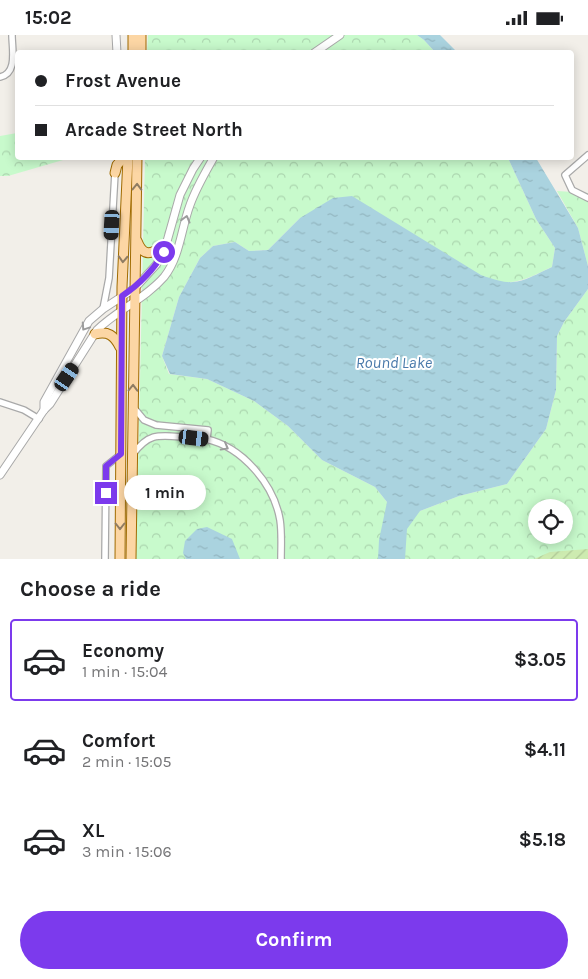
<!DOCTYPE html>
<meta charset="utf-8">
<style>
:root{--surface:#fff;--page:#f2f2f2;--text:#202124;--muted:#757577;--line:#e0e0e0;--accent:#7c3aed}
body{margin:0;font-family:Karla,sans-serif;background:var(--page);color:var(--text);height:100vh;display:flex;flex-direction:column;font-size:19px;white-space:nowrap}
*{box-sizing:border-box;margin:0}
p{font-size:16px;color:var(--muted)}
.icon{flex:none;width:28px;height:28px;fill:none;stroke:currentColor;stroke-width:2;stroke-linecap:round;stroke-linejoin:round}
.map{position:relative;height:524px;overflow:hidden}
.sheet{display:flex;flex-direction:column;background:var(--surface);flex:1}
.sheet>*{flex:none}
.top-card{position:absolute;left:15px;top:15px;width:559px;height:110px;border-radius:5px;box-shadow:0 2px 12px #0003;display:grid;align-content:center;height:110px;padding:0 20px;background:var(--surface)}
.tools{position:absolute;left:528px;top:464px;display:grid;gap:10px}
.tools a{display:grid;place-items:center;width:45px;height:45px;border-radius:50%;background:var(--surface);box-shadow:0 2px 12px #0003;font-size:25px}
.end{position:absolute;width:22px;height:22px;margin:-11px;border:6px solid #7c3aed;background:#fff;box-shadow:0 0 0 2px #fff}
.from{border-radius:50%}
.bubble{position:absolute;height:35px;border-radius:18px;background:var(--surface);box-shadow:0 2px 12px #0003;font-size:16px;font-weight:700;line-height:35px;text-align:center}
.car{position:absolute;width:15px;height:30px;margin:-15px -8px;border-radius:6px;box-shadow:0 0 4px 1px #0007;background:linear-gradient(#222 24%,#8ab4d8 0 40%,#222 0 76%,#8ab4d8 0 86%,#222 0)}
.top-card b{display:flex;align-items:center;gap:18px;height:48px;font-size:19px}
.top-card b+b{border-top:1px solid var(--line)}
.top-card i{width:12px;height:12px;background:var(--text)}
ul{padding:0;list-style:none}
li{display:flex;align-items:center;gap:15px;height:82px;margin:0 10px 8px;padding:0 10px;border:2px solid transparent;border-radius:5px}
li div{flex:1}
li b{display:block;font-size:19px}
li em{font-style:normal;font-weight:700}
li.on{border-color:var(--accent)}
li>.icon{width:45px;height:45px;stroke-width:1.5}
h2{padding:0 20px;font-size:22px;line-height:60px}
.action{display:flex;gap:10px;margin-top:auto;padding:10px 20px}
.action a{flex:1;height:58px;border-radius:30px;background:var(--accent);color:#fff;font-size:20px;font-weight:700;line-height:58px;text-align:center}
.status{display:flex;justify-content:space-between;align-items:center;height:35px;padding:0 25px;background:var(--surface);direction:ltr}
.status svg{height:14px;fill:currentColor}
.map>svg:first-child{display:block}
.park{fill:url(#park-crowns);fill-rule:evenodd}
.garden{fill:url(#garden-furrows)}
.water{fill:url(#water-ripples)}
.lines{fill:none;stroke-linecap:round;stroke-linejoin:round}
.minor-casing{stroke:#a9a9a9;stroke-width:8}
.tertiary-casing{stroke:#a9a9a9;stroke-width:9}
.primary-casing{stroke:#a06b00;stroke-width:11}
.minor{stroke:#fff;stroke-width:5.5}
.tertiary{stroke:#fff;stroke-width:7}
.primary{stroke:#fcd6a4;stroke-width:9}
.oneway{stroke:#8f7c63}
.oneway2{stroke:#9c9c9c}
.route{stroke:#7c3aed;stroke-width:6}
.labels{text-anchor:middle;stroke-width:4;stroke-linejoin:round;paint-order:stroke}
.water-label{font-size:16px;font-style:italic;fill:#4a7aab;stroke:#fff}
</style>
<div class="status"><b>15:02</b><svg viewBox="0 0 49 12"><path d="M0 12V9h3v3zM5 12V6h3v6zM10 12V3h3v9zM15 12V0h3v12zM26 1h20v11H26zM47 4h2v5h-2z"/></svg></div>
<div class="map">
<svg width="588" height="524" viewBox="0 0 588 524">
<defs>
<pattern id="park-crowns" width="20" height="18" patternUnits="userSpaceOnUse" patternTransform="scale(1.25)"><rect width="20" height="18" fill="#c8facc"/><path d="M2 6a3 3 0 1 1 6 0M12 15a3 3 0 1 1 6 0" fill="none" stroke="#acd6af"/></pattern>
<pattern id="garden-furrows" width="10" height="10" patternUnits="userSpaceOnUse" patternTransform="scale(1.25)"><rect width="10" height="10" fill="#cdebb0"/><path d="M-1 1l2-2M0 10L10 0M9 11l2-2" fill="none" stroke="#b0c997"/></pattern>
<pattern id="water-ripples" width="26" height="14" patternUnits="userSpaceOnUse" patternTransform="scale(1.25)"><rect width="26" height="14" fill="#aad3df"/><path d="M2 4q2-2 4 0t4 0M15 11q2-2 4 0t4 0" fill="none" stroke="#92b5bf"/></pattern>
</defs>
<rect width="100%" height="100%" fill="#f2efe9"/>
<g class="park">
<polygon points="148,0 417,0 424,5 435,17 147,18"/>
<polygon points="17,98 18,122 70,123 8,141 0,141 0,101"/>
<path d="M145,123h363l28,61 19,29 -3,19c-18,8 -32,17 -52,15l-200,-64 -32,32 -19,1 -14,-9 -22,4 -13,12 -21,39 -17,59 7,18 38,5 47,22 34,25 34,34 53,27 12,15 33,9 39,-15 48,-12 39,-55 10,-39 1,-54 7,-14 24,-33v270h-452zM536,472h28v28h-28z"/>
<polygon points="557,156 588,158 588,231 578,193"/>
</g>
<polygon class="garden" points="588,514 588,524 534,524 550,517"/>
<g class="water">
<polygon points="417,0 440,0 457,17 435,17 424,5"/>
<path d="M508,123h28l42,70 10,38v23l-24,33 -7,14 -1,54 -10,39 -39,55 -48,12 -39,15 -13,18 -2,30h-27l1,-19 8,-38 -12,-15 -53,-27 -34,-34 -34,-25 -47,-22 -37,-5 -8,-18 17,-59 21,-39 13,-12 22,-4 14,9 19,-1 32,-32 33,-20 19,-2 129,79c35,13 39,7 71,-8l3,-19 -19,-29z"/>
<polygon points="207,492 232,504 240,524 186,524 183,518 185,506 197,494"/>
</g>
<g class="lines">
<g class="minor-casing">
<g id="minor">
<path d="M0,42c18,-4 12,-28 12,-42"/>
<polyline points="588,120 565,140 572,155 588,163"/>
<polyline points="103,274 109,243 115,138"/>
<polyline points="0,367 24,375 39,384"/>
<polyline points="134,373 144,385 156,390 208,395 207,404"/>
<path d="M133,419c16,-21 25,-19 50,-17 8,0 16,1 23,2 37,8 68,46 74,81 2,13 1,27 1,39"/>
<polyline points="105,524 106,431 121,419"/>
</g>
</g>
<g class="tertiary-casing">
<g id="tertiary">
<polyline points="116,0 117,18"/>
<polyline points="314,18 340,0"/>
<polyline points="44,375 44,367 89,286 103,274 135,253 156,230 164,217 180,160 193,134 201,122"/>
<path d="M0,440l44,-65 6,-6 47,-74c20,-20 48,-31 67,-53 16,-20 17,-48 26,-72 6,-17 15,-32 24,-48"/>
</g>
</g>
<g class="primary-casing">
<g id="primary">
<polyline points="133,18 133,0"/>
<polyline points="141,18 141,0"/>
<polyline points="115,138 117,130 124,122"/>
<path d="M137,206c7,18 15,12 29,4"/>
<path d="M95,299c13,-3 19,1 25,13"/>
<polyline points="120,524 122,252 128,122"/>
<polyline points="131,524 137,122"/>
</g>
</g>
<use href="#minor" class="minor"/>
<use href="#tertiary" class="tertiary"/>
<use href="#primary" class="primary"/>
</g>
<defs><path id="oneway-chevron" d="M-2-3.5L2.5 0L-2 3.5" fill="none" stroke-width="1.6" stroke-linecap="round" stroke-linejoin="round" transform="scale(1.25)"/></defs>
<g class="oneway">
<use href="#oneway-chevron" transform="translate(137 152) rotate(-89)"/>
<use href="#oneway-chevron" transform="translate(123 224) rotate(93)"/>
<use href="#oneway-chevron" transform="translate(133 353) rotate(-89)"/>
<use href="#oneway-chevron" transform="translate(120 491) rotate(90)"/>
</g>
<g class="oneway2">
<use href="#oneway-chevron" transform="translate(186 184) rotate(-75)"/>
<use href="#oneway-chevron" transform="translate(85 292) rotate(124)"/>
<use href="#oneway-chevron" transform="translate(225 412) rotate(29)"/>
</g>
<g class="lines">
<path class="route" d="M106,458v-27l15,-12 1,-158c18,-12 31,-25 42,-44"/>
</g>
<g class="labels">
<g class="water-label">
<text x="394" y="333">Round Lake</text>
</g>
</g>
</svg>
<div class="tools">
<a><svg class="icon" aria-label="locate" viewBox="0 0 24 24"><circle cx="12" cy="12" r="6"/><path d="M12 2v4M12 18v4M2 12h4M18 12h4"/></svg></a>
</div>
<i class="end from" style="left:164px;top:217px"></i>
<i class="end" style="left:106px;top:458px"></i>
<div class="bubble" style="left:124px;top:440px;width:82px">1 min</div>
<i class="car" style="left:112px;top:190px;rotate:183deg"></i>
<i class="car" style="left:67px;top:342px;rotate:34deg"></i>
<i class="car" style="left:194px;top:403px;rotate:97deg"></i>
<div class="top-card">
<b><i class="from"></i>Frost Avenue</b>
<b><i></i>Arcade Street North</b>
</div>
</div>
<section class="sheet">
<h2>Choose a ride</h2>
<ul>
<li class="on"><svg class="icon" aria-label="car" viewBox="0 0 24 24"><path d="M5 17H2v-5l4-1 3-4h7l3 4 3 1v5h-3M9 17h6M6 11h13"/><circle cx="7" cy="17" r="2"/><circle cx="17" cy="17" r="2"/></svg><div><b>Economy</b><p>1 min · 15:04</p></div><em>$3.05</em></li>
<li><svg class="icon" aria-label="car" viewBox="0 0 24 24"><path d="M5 17H2v-5l4-1 3-4h7l3 4 3 1v5h-3M9 17h6M6 11h13"/><circle cx="7" cy="17" r="2"/><circle cx="17" cy="17" r="2"/></svg><div><b>Comfort</b><p>2 min · 15:05</p></div><em>$4.11</em></li>
<li><svg class="icon" aria-label="car" viewBox="0 0 24 24"><path d="M5 17H2v-5l4-1 3-4h7l3 4 3 1v5h-3M9 17h6M6 11h13"/><circle cx="7" cy="17" r="2"/><circle cx="17" cy="17" r="2"/></svg><div><b>XL</b><p>3 min · 15:06</p></div><em>$5.18</em></li>
</ul>
<div class="action"><a>Confirm</a></div>
</section>
